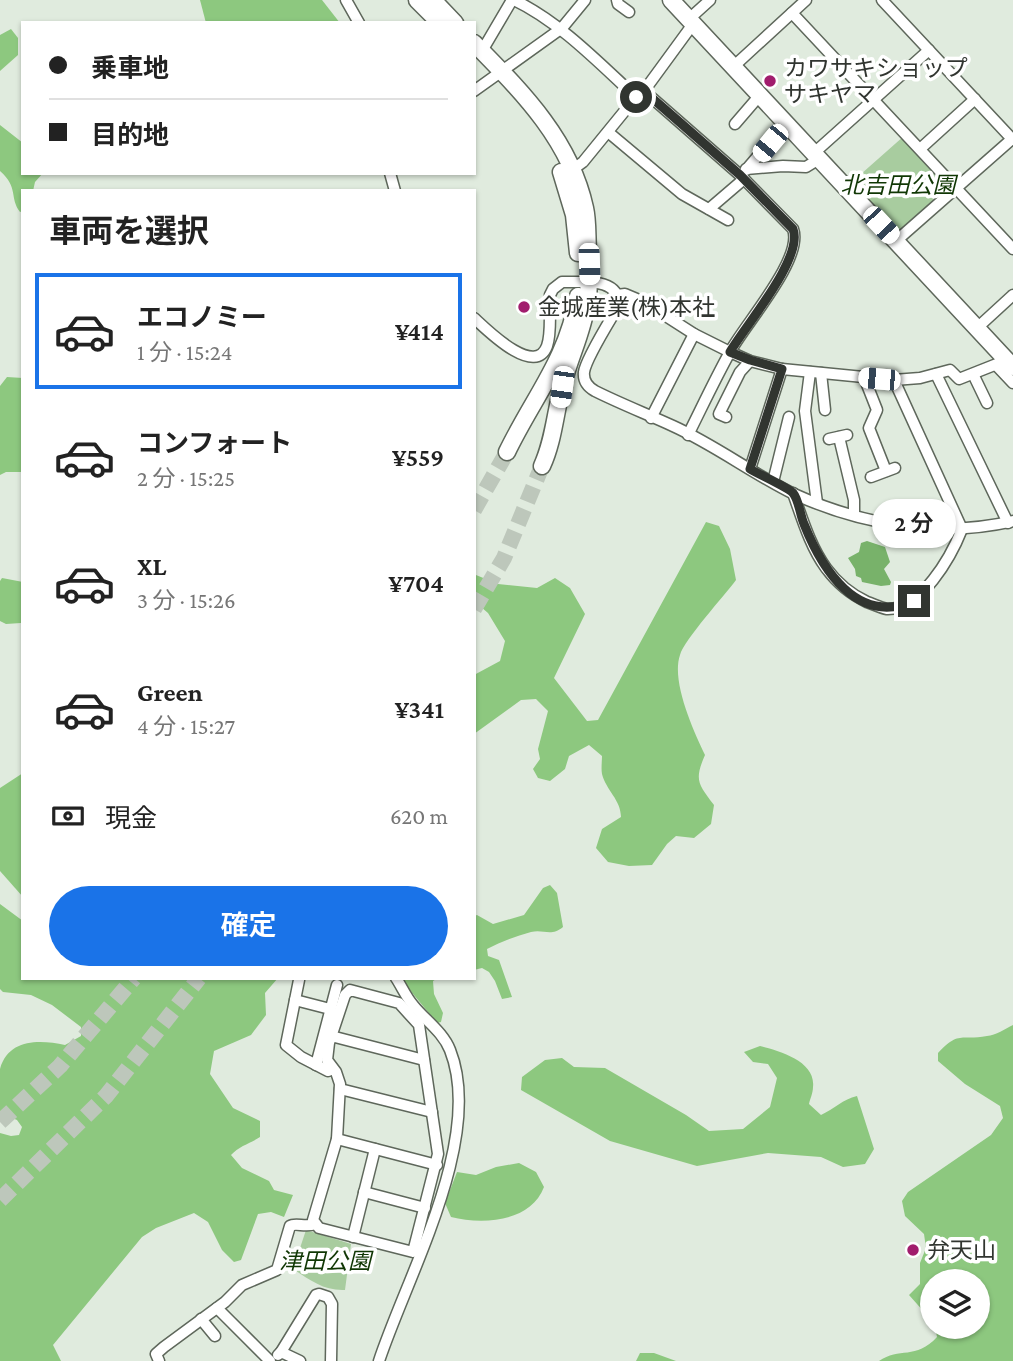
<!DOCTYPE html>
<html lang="ja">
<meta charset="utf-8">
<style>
:root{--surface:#fff;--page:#f6f6f6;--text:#222;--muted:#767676;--line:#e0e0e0;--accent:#1a73e8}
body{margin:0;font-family:"Crimson Pro","Noto Sans JP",serif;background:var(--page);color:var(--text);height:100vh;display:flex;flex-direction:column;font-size:26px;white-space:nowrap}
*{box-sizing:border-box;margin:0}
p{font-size:23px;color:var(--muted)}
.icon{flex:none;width:38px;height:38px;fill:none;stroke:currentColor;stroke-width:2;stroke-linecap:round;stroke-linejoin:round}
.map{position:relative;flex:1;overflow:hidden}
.details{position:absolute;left:21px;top:189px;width:455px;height:791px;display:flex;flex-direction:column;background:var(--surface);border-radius:0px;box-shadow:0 2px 5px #0004}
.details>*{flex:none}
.guide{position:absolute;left:21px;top:21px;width:455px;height:154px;border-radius:0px;box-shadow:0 2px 5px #0004;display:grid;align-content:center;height:154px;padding:0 28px;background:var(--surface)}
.fabs{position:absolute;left:920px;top:1269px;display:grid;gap:14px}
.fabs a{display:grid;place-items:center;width:70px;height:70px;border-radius:50%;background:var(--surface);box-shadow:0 2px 5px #0004;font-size:35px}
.end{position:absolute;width:32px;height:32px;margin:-16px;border:9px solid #313530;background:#fff;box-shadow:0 0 0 4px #fff}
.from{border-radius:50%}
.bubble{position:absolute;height:49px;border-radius:24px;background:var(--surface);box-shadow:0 2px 5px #0004;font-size:23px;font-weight:600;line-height:49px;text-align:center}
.car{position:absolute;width:21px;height:42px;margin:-21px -10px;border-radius:9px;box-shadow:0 0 5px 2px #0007;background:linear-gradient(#fff 24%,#345 0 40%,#fff 0 76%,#345 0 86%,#fff 0)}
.guide b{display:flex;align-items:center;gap:24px;height:66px;font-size:26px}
.guide b+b{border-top:2px solid var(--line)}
.guide i{width:18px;height:18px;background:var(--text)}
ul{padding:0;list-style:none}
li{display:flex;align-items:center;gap:21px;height:116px;margin:0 14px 10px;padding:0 14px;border:4px solid transparent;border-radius:0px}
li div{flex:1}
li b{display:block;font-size:26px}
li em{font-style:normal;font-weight:600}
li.active{border-color:var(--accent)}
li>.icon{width:63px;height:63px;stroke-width:1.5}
h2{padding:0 28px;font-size:32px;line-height:84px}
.pay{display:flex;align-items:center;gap:18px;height:77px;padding:0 28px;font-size:26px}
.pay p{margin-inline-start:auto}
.primary-button{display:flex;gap:14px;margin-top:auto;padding:14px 28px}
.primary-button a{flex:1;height:80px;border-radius:42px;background:var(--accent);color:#fff;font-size:28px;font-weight:600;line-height:80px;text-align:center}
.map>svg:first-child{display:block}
.green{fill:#a8cc9f}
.forest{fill:#8dc87f}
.water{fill:#78b26a}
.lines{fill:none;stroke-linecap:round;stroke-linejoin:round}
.primary-tunnel{stroke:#bdc7bb;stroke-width:16;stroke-dasharray:16 8;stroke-linecap:butt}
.minor-casing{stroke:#5e675b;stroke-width:13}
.primary-casing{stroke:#5e675b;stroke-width:19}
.minor{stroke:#fff;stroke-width:10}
.primary{stroke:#fff;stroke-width:16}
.route{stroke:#313530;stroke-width:9}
.poi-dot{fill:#a11d6d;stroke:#fff;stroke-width:2.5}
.labels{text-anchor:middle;stroke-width:7;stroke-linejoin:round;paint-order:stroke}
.poi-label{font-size:23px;fill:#313530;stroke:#fff;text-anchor:start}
.park-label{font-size:23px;font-style:italic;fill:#103704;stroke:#fff}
</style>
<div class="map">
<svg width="1013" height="1361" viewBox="0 0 1013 1361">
<rect width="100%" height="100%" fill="#e0ebde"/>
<g class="green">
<polygon points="904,136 945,179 928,194 935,201 898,234 852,182"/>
<path d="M306,1230l45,14 -6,46c-21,1 -35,-10 -52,-21z"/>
</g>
<g class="forest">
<polygon points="200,0 322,0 340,23 206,23"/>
<polygon points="11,29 18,38 18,55 0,71 0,35"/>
<path d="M0,125l23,18v30h20l-8,9 -2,9h-10v20l-3,1c-11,-15 -1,-24 -20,-41z"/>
<polygon points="7,377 23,378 23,472 6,472 0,475 0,386"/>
<path d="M706,522l13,4 11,23 6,31c-11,15 -52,60 -56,75 -9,26 13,75 25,100 -11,25 -7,29 9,50l-3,19 -17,14 -18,-2 -9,8 -15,21 -23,1 -21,-4 -12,-14 6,-19 19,-12c0,-17 -15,-27 -19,-43 -1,-5 0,-13 0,-18l-13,-11 -20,11 -4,13 -15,12 -12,-3 -5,-9 7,-10 -2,-10 10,-38 -12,-12 -15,1 -47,34v-59l26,-14 5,-20 -17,-28 -14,-12v-24l2,-2 22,9 39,4 18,-10 15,10 15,26 -31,64 33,43 11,-1z"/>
<polygon points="2,578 23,582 21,623 6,624 0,621 0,581"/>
<polygon points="23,773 23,897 0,871 0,788"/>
<path d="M550,885l7,8 6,34c-12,10 -19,2 -32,5 -15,4 -30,10 -44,17l1,7 11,4 13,37 -10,2 -7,-18 -6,-9 -7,-4 -8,2v-54l3,-1 16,9 31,-9 19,-27z"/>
<path d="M0,904l23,17v57h255l-13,15 1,22 -15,20 -37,16 -4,23 23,34 27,13v16c-9,6 -21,9 -29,18l11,13 27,13 5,9 19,5 -9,22 -13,-5 -13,2 -17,46 -7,2 -12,-12 -14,-28 -14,-9 -38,15 -14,9 -89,108 8,16h-61v-228l11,3 8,-1 3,-8 -5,-7 -17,-7c0,-13 0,-32 0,-44 9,-31 40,-29 65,-24l16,-9v-9l-29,-22 -21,-10 -28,-3 -3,-3z"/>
<polygon points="400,978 438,978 433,981 434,994 443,1013 441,1022 437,1023"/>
<path d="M1013,1025v336h-134c20,-14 37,-1 58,-24l-2,-10 43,-1v-45h-45v41l-24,-27 11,-11v-21l6,-15 -2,-14 -19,-18 -3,-15 6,-9 83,-57 12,-17 -3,-12 -35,-22 -27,-23v-8c21,-23 24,-12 49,-17 9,-1 18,-7 26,-11z"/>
<path d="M760,1046c19,5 56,15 53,41 0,6 -3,12 -4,17l12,11c13,-6 22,-16 36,-19l17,53 -9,15 -22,3 -22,-10 -53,-4 -71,13 -87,-25 -89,-51 1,-13 23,-17 17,-2 12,9 31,1 81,47 23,16 34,-2 27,-22 7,-29 -9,-14 -15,-2 -9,-10z"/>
<path d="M519,1163l17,9 8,15c-13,35 -61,38 -93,30l-6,-14 12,-31 19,3 20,-8z"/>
<polygon points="640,1353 654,1353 676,1361 636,1361"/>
</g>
<polygon class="water" points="867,541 885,547 890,562 884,569 891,582 890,585 881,586 862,582 861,578 856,576 855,569 848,558 859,552 861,543"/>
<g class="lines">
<g class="primary-tunnel">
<polyline points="474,510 507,452"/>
<polyline points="474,609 504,558 542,466"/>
<polyline points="0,1122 60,1066 134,978"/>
<polyline points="0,1200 106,1096 199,978"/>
</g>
<g class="minor-casing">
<g id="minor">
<polyline points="346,0 359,23"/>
<path d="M514,0c46,22 85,63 122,97"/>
<polyline points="617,0 618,4 629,12"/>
<polyline points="882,0 1013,140"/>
<polyline points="792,13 1013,249"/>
<polyline points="689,19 710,0"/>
<polyline points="482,51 512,0"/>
<polyline points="733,67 806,0"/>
<polyline points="474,91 562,28 585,0"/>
<path d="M644,91l96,84 53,54c11,30 -49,96 -63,123 -15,27 -28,55 -42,83"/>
<polyline points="735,124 760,95"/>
<polyline points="608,132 682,194 728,220"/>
<polyline points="920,149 975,99"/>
<polyline points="814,153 929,50"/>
<polyline points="746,169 783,166 806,167 819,159"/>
<polyline points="572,170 583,162 636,97 644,91 693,24"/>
<polyline points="746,170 786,123"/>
<polyline points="390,173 395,191"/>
<polyline points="709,209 744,179"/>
<polyline points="896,241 1012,139"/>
<polyline points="617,295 625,294 644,302 694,334 730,352 750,361 782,369 894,380 920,378 950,370 959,379 1007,360"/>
<path d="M474,318c13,12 61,60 73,28 5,-14 2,-36 3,-51l3,-6 9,-7c19,1 57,-6 57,23 -8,14 -33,53 -35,67 -1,9 4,15 11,19 26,13 52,23 78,35 42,19 80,48 121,68 68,31 146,44 219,27"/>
<polyline points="977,328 1013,295"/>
<polyline points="996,365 1013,383"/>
<polyline points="810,372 805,411 817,503"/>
<polyline points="821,373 825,410"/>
<polyline points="936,374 1008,523"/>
<polyline points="973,374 987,403"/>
<polyline points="864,377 877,410 869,428 886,471"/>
<polyline points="726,417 719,414 740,372 750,361"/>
<polyline points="651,418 694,334"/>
<polyline points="839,437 854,500 854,515"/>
<polyline points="829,439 847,435"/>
<polyline points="750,469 782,369"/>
<polyline points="871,477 895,468"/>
<polyline points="773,482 789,417"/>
<path d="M793,493c9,25 17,53 33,75 11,15 24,26 41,34 6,2 14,6 20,7 34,1 64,-52 75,-80l-68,-149"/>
<polyline points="299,980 286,1045 301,1057 328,1071 333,1069"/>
<polygon points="350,990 399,1003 419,1025 438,1154 413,1252 319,1228 313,1220 337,1139 340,1084 336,1072 327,1060 329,1043 345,995"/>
<polyline points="295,1000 330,1009"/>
<polyline points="331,1036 424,1060"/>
<polyline points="316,1065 337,985"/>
<polyline points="340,1089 432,1112"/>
<polyline points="337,1139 437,1165"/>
<polyline points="364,1192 425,1208"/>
<polyline points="353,1237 375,1149"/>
<polyline points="217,1308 270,1361"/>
<polyline points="201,1319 215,1336"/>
<polyline points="281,1352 316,1295 319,1294 328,1297 332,1304 331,1361"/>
<polyline points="278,1355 281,1352 300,1361"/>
<path d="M159,1361l-3,-7 8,-7 61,-45 17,-17 35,-15 13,-44c6,-4 15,2 25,-2"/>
<path d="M379,1361c28,-85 106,-223 71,-311 -7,-18 -25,-30 -37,-45 -7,-8 -11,-18 -17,-27"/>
</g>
</g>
<g class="primary-casing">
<g id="primary">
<polyline points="417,0 440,23"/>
<polyline points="433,0 455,23"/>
<polyline points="671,0 1013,367"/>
<path d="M474,43c47,48 96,96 111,165 3,13 2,28 3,42 1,18 2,36 -1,53 -4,29 -17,53 -24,81 -8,28 -9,56 -21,82"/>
<polyline points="561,172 574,215 578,253"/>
<path d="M507,452c27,-56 60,-92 71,-156"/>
</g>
</g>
<use href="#minor" class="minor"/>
<use href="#primary" class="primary"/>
</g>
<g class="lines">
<path class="route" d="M636,97l8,-6 96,84 53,54c11,29 -48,97 -63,123l20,8 32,9 -32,100c8,5 37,18 43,24 6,7 7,22 11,31 18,45 53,102 110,77"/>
</g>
<g class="poi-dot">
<circle cx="770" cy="81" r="7"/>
<circle cx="524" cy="307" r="7"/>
<circle cx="913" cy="1250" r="7"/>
</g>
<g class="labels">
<g class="poi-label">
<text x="784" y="76">カワサキショップ<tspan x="784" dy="26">サキヤマ</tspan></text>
<text x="538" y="315">金城産業(株)本社</text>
<text x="927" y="1258">弁天山</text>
</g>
<g class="park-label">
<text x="898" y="193">北吉田公園</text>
<text x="325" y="1269">津田公園</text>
</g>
</g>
</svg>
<div class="fabs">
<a><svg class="icon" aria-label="layers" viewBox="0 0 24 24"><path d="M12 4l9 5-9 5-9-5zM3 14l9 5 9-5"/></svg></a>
</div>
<i class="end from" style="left:636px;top:97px"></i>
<i class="end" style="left:914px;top:601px"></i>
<div class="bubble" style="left:872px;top:499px;width:84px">2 分</div>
<i class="car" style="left:770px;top:143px;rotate:220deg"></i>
<i class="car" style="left:881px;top:225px;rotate:137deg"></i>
<i class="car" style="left:589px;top:264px;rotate:178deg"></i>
<i class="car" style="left:879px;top:379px;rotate:275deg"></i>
<i class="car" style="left:562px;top:387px;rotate:188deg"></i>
<div class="guide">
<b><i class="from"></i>乗車地</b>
<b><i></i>目的地</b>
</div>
<section class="details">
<h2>車両を選択</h2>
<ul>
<li class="active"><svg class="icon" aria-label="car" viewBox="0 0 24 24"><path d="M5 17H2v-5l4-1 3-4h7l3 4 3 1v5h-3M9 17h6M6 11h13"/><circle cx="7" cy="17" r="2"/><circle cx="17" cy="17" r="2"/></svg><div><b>エコノミー</b><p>1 分 · 15:24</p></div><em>¥414</em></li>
<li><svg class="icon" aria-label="car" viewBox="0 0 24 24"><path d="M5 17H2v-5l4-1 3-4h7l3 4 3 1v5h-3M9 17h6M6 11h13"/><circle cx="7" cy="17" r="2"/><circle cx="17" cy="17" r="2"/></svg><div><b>コンフォート</b><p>2 分 · 15:25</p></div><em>¥559</em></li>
<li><svg class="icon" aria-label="car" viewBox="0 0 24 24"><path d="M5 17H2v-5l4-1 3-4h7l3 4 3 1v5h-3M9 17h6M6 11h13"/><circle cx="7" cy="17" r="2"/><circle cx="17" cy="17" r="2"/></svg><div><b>XL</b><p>3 分 · 15:26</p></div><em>¥704</em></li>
<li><svg class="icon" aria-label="car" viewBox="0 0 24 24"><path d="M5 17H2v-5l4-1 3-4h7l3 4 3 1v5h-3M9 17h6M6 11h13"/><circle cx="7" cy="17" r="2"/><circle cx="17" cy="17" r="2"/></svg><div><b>Green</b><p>4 分 · 15:27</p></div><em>¥341</em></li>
</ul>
<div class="pay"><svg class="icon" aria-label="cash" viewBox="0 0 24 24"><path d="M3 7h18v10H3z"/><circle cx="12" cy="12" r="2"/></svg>現金<p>620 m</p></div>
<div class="primary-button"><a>確定</a></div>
</section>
</div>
